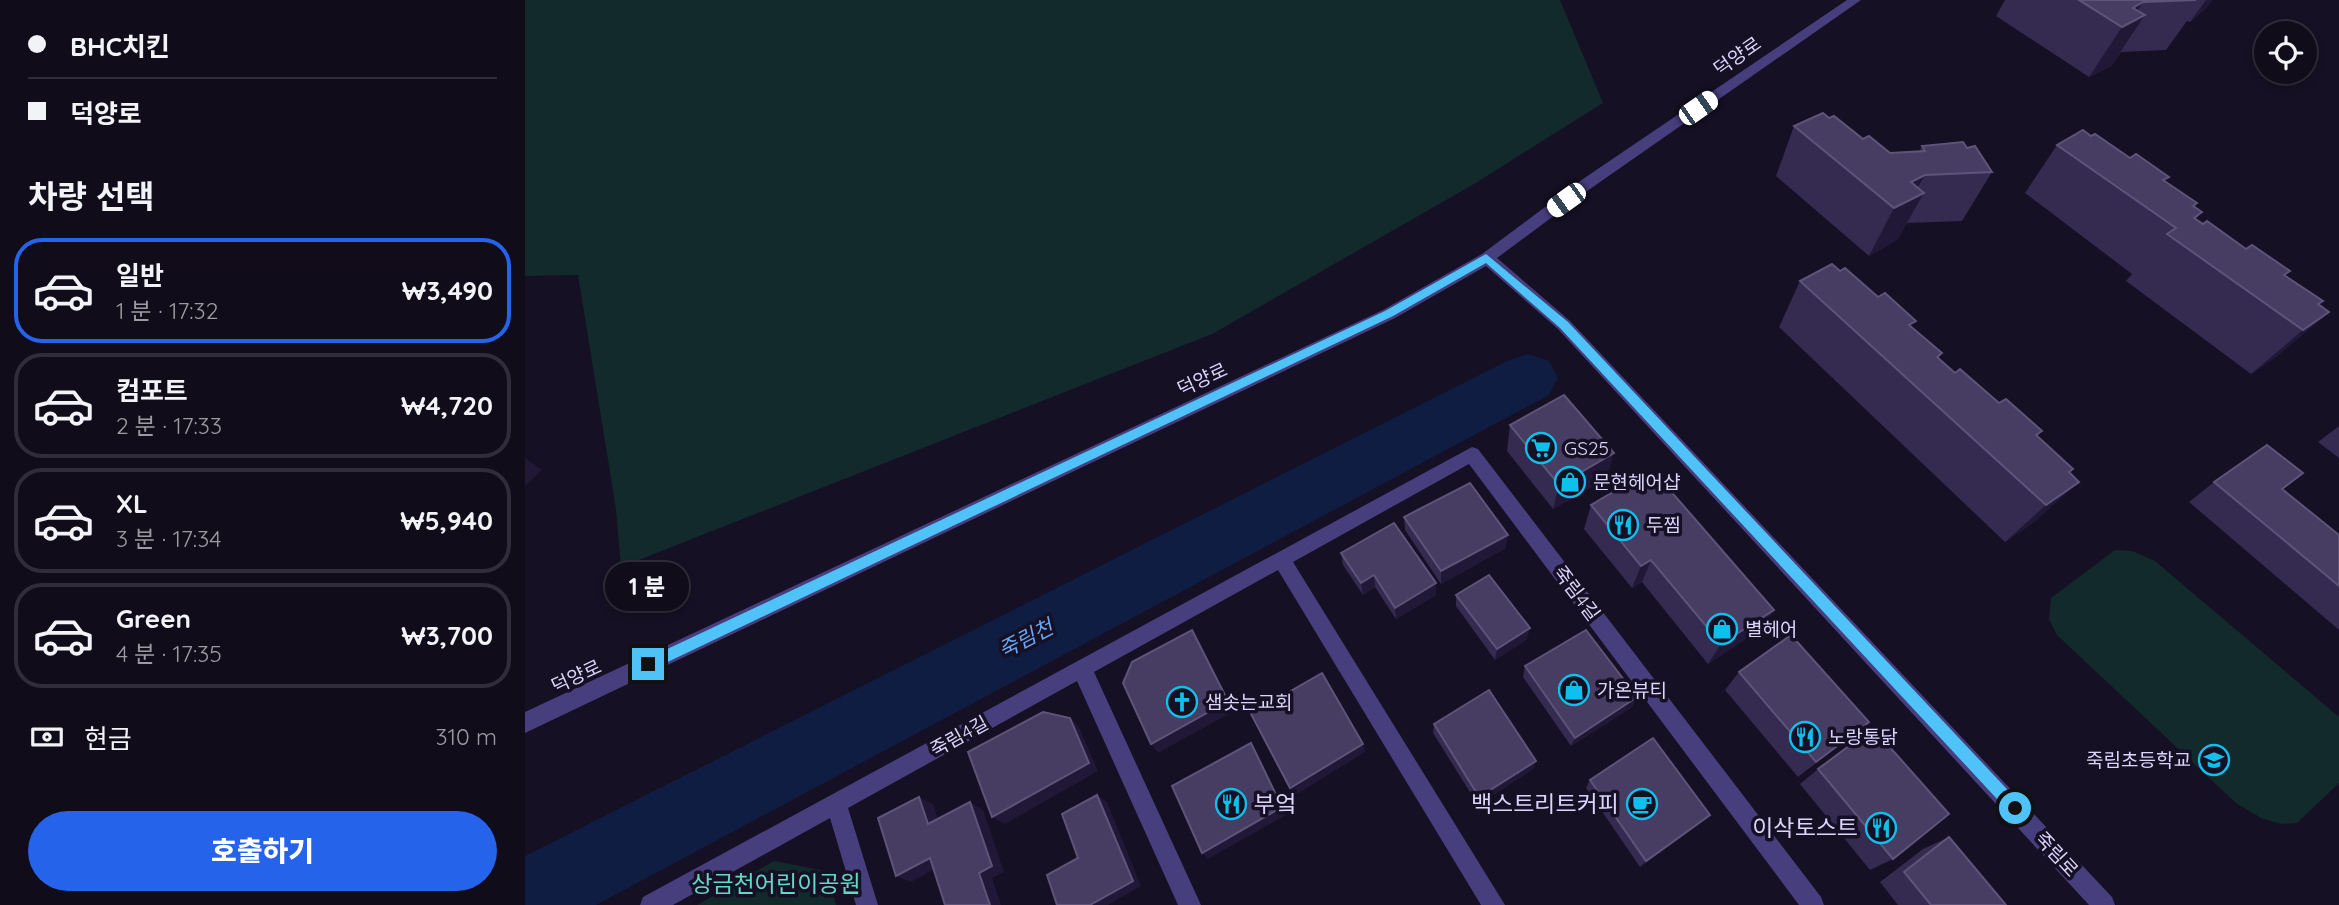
<!DOCTYPE html>
<html lang="ko">
<meta charset="utf-8">
<style>
:root{--surface:#100c1a;--page:#191523;--text:#f1f3f6;--muted:#9c9ba2;--line:#302c39;--accent:#2563eb}
body{margin:0;font-family:Quicksand,"Noto Sans KR",sans-serif;background:var(--page);color:var(--text);height:100vh;display:flex;flex-direction:column;font-size:26px;white-space:nowrap}
*{box-sizing:border-box;margin:0}
p{font-size:23px;color:var(--muted)}
.icon{flex:none;width:38px;height:38px;fill:none;stroke:currentColor;stroke-width:2;stroke-linecap:round;stroke-linejoin:round}
.map{position:relative;flex:1;overflow:hidden}
.panel{display:flex;flex-direction:column;background:var(--surface);width:525px}
.panel>*{flex:none}
.guide{display:grid;align-content:center;height:154px;padding:0 28px;background:var(--surface)}
.buttons{position:absolute;left:1729px;top:21px;display:grid;gap:14px}
.buttons a{display:grid;place-items:center;width:63px;height:63px;border-radius:50%;background:var(--surface);box-shadow:0 4px 10px #0003,0 0 0 2px var(--line);font-size:35px}
.end{position:absolute;width:32px;height:32px;margin:-16px;border:9px solid #4fc3f7;background:#111;box-shadow:0 0 0 4px #111}
.from{border-radius:50%}
.bubble{position:absolute;height:49px;border-radius:24px;background:var(--surface);box-shadow:0 4px 10px #0003,0 0 0 2px var(--line);font-size:23px;font-weight:800;line-height:49px;text-align:center}
.car{position:absolute;width:21px;height:42px;margin:-21px -10px;border-radius:9px;box-shadow:0 0 5px 2px #0007;background:linear-gradient(#fff 24%,#345 0 40%,#fff 0 76%,#345 0 86%,#fff 0)}
.guide b{display:flex;align-items:center;gap:24px;height:66px;font-size:26px}
.guide b+b{border-top:2px solid var(--line)}
.guide i{width:18px;height:18px;background:var(--text)}
ul{padding:0;list-style:none}
li{display:flex;align-items:center;gap:21px;height:105px;margin:0 14px 10px;padding:0 14px;border:4px solid var(--line);border-radius:28px}
li div{flex:1}
li b{display:block;font-size:26px}
li em{font-style:normal;font-weight:800}
li.current{border-color:var(--accent)}
li>.icon{width:63px;height:63px;stroke-width:1.5}
h2{padding:0 28px;font-size:32px;line-height:84px}
.pay{display:flex;align-items:center;gap:18px;height:77px;padding:0 28px;font-size:26px}
.pay p{margin-inline-start:auto}
.button{display:flex;gap:14px;margin-top:auto;padding:14px 28px}
.button a{flex:1;height:80px;border-radius:42px;background:var(--accent);color:#fff;font-size:28px;font-weight:800;line-height:80px;text-align:center}
main{display:flex;flex:1;min-height:0}
.map>svg:first-child{display:block}
.green{fill:#132a2c}
.lines{fill:none;stroke-linecap:round;stroke-linejoin:round}
.river{fill:#0f1d42;fill-rule:evenodd}
.minor{fill:#473e7e;fill-rule:evenodd}
.wall{fill:#352a4f}
.shaded-wall{fill:#201836}
.building{fill:#473c62;stroke:#5e547a;stroke-width:2}
.route{fill:#4fc3f7}
.labels{text-anchor:middle;stroke-width:7;stroke-linejoin:round;paint-order:stroke}
.street-label{font-size:19px;fill:#ddd4fc;stroke:#151023}
.poi-label{font-size:19px;fill:#ddd4fc;stroke:#151023;text-anchor:start}
.water-label{font-size:21px;font-style:italic;fill:#69a6f5;stroke:#151023}
.near-poi-label{font-size:23px;fill:#ddd4fc;stroke:#151023;text-anchor:end}
.near-park-label{font-size:23px;fill:#65d7c6;stroke:#151023}
</style>
<main>
<section class="panel">
<div class="guide">
<b><i class="from"></i>BHC치킨</b>
<b><i></i>덕양로</b>
</div>
<h2>차량 선택</h2>
<ul>
<li class="current"><svg class="icon" aria-label="car" viewBox="0 0 24 24"><path d="M5 17H2v-5l4-1 3-4h7l3 4 3 1v5h-3M9 17h6M6 11h13"/><circle cx="7" cy="17" r="2"/><circle cx="17" cy="17" r="2"/></svg><div><b>일반</b><p>1 분 · 17:32</p></div><em>₩3,490</em></li>
<li><svg class="icon" aria-label="car" viewBox="0 0 24 24"><path d="M5 17H2v-5l4-1 3-4h7l3 4 3 1v5h-3M9 17h6M6 11h13"/><circle cx="7" cy="17" r="2"/><circle cx="17" cy="17" r="2"/></svg><div><b>컴포트</b><p>2 분 · 17:33</p></div><em>₩4,720</em></li>
<li><svg class="icon" aria-label="car" viewBox="0 0 24 24"><path d="M5 17H2v-5l4-1 3-4h7l3 4 3 1v5h-3M9 17h6M6 11h13"/><circle cx="7" cy="17" r="2"/><circle cx="17" cy="17" r="2"/></svg><div><b>XL</b><p>3 분 · 17:34</p></div><em>₩5,940</em></li>
<li><svg class="icon" aria-label="car" viewBox="0 0 24 24"><path d="M5 17H2v-5l4-1 3-4h7l3 4 3 1v5h-3M9 17h6M6 11h13"/><circle cx="7" cy="17" r="2"/><circle cx="17" cy="17" r="2"/></svg><div><b>Green</b><p>4 분 · 17:35</p></div><em>₩3,700</em></li>
</ul>
<div class="pay"><svg class="icon" aria-label="cash" viewBox="0 0 24 24"><path d="M3 7h18v10H3z"/><circle cx="12" cy="12" r="2"/></svg>현금<p>310 m</p></div>
<div class="button"><a>호출하기</a></div>
</section>
<div class="map">
<svg width="1814" height="905" viewBox="0 0 1814 905">
<rect width="100%" height="100%" fill="#151023"/>
<g class="green">
<polygon points="0,0 1035,0 1078,103 949,184 687,334 96,567 91,509 53,275 0,276"/>
<polygon points="1590,550 1607,551 1630,561 1814,717 1814,783 1772,823 1756,824 1736,818 1711,803 1532,635 1524,619 1526,598"/>
<polygon points="249,861 301,871 311,905 172,905"/>
</g>
<g class="lines">
<polygon class="river" points="1003,354 1024,361 1033,378 1024,395 71,905 0,905 0,856 982,361"/>
<g class="minor">
<polygon points="1322,0 1336,0 1065,189 972,258 1045,321 1587,897 1590,905 1564,905 1033,329 961,266 870,318 0,733 0,712 858,310 957,254 1055,181"/>
<polygon points="947,447 953,449 1296,897 1299,905 1274,905 944,464 768,562 980,905 956,905 753,570 569,672 676,905 653,905 552,681 323,808 353,905 331,905 305,818 148,905 115,905 118,897"/>
</g>
</g>
<g class="wall">
<polygon points="1480,0 1687,0 1681,8 1665,22 1662,21 1641,50 1596,52 1586,66 1564,77 1471,16"/>
<polygon points="1304,118 1338,139 1365,153 1394,152 1397,146 1442,148 1467,172 1437,221 1382,223 1372,240 1344,256 1251,176 1269,126"/>
<polygon points="1532,145 1640,181 1677,212 1671,219 1760,275 1794,304 1804,312 1751,357 1726,374 1601,281 1607,274 1500,193"/>
<polygon points="1315,271 1387,327 1417,353 1414,358 1430,373 1474,403 1517,431 1512,436 1548,469 1544,472 1512,520 1480,542 1254,327 1275,281"/>
<polygon points="985,425 1082,478 1028,509 982,451"/>
<polygon points="1814,426 1814,458 1793,442"/>
<polygon points="1689,482 1757,489 1814,535 1814,630 1664,502"/>
<polygon points="1066,505 1249,610 1234,630 1183,664 1117,582 1107,588 1059,529"/>
<polygon points="879,517 981,548 916,584 880,530"/>
<polygon points="816,553 911,583 911,595 871,619 850,587 838,595 818,565"/>
<polygon points="931,595 1002,639 970,660 931,606"/>
<polygon points="1000,666 1112,697 1107,707 1046,746 998,677"/>
<polygon points="1214,672 1344,722 1273,777 1200,690"/>
<polygon points="909,724 1011,761 1008,769 953,805 908,733"/>
<polygon points="1293,769 1368,859 1345,870 1275,784"/>
<polygon points="1065,780 1185,815 1177,822 1115,867 1061,788"/>
<polygon points="1424,837 1481,905 1373,905 1355,882 1398,849"/>
</g>
<g class="shaded-wall">
<polygon points="1681,0 1687,0 1681,8 1665,22"/>
<polygon points="1618,2 1604,24 1620,15 1586,66 1564,77 1597,27 1608,8"/>
<polygon points="1400,175 1386,199 1399,193 1372,240 1344,256 1369,208 1386,182"/>
<polygon points="1804,312 1751,357 1726,374 1778,330"/>
<polygon points="1089,453 1082,478 1028,509 1034,485"/>
<polygon points="0,458 17,470 0,486"/>
<polygon points="1554,482 1512,520 1480,542 1521,505"/>
<polygon points="983,535 981,548 916,584 916,571"/>
<polygon points="1126,560 1117,582 1107,588 1116,566"/>
<polygon points="849,575 850,587 838,595 836,583"/>
<polygon points="911,583 911,595 871,619 870,608"/>
<polygon points="1249,610 1234,630 1183,664 1196,644"/>
<polygon points="1005,628 1002,639 970,660 972,649"/>
<polygon points="667,630 709,711 633,753 626,744"/>
<polygon points="1112,697 1107,707 1046,746 1050,738"/>
<polygon points="545,718 554,727 573,771 480,824 467,817"/>
<polygon points="838,744 840,752 769,796 765,788"/>
<polygon points="730,752 761,815 683,859 677,853"/>
<polygon points="1011,761 1008,769 953,805 954,797"/>
<polygon points="572,795 582,802 616,886 583,905 565,905"/>
<polygon points="394,797 408,804 417,831 403,824"/>
<polygon points="445,802 458,810 479,872 467,878 476,905 465,905 454,873"/>
<polygon points="1185,815 1177,822 1115,867 1121,861"/>
<polygon points="405,858 419,864 386,882 371,876"/>
</g>
<g class="building">
<polygon points="1554,0 1671,0 1618,2 1608,8 1620,15 1597,27"/>
<polygon points="1298,113 1304,118 1309,116 1338,139 1344,136 1365,153 1400,151 1397,146 1438,142 1442,148 1450,146 1467,172 1400,175 1386,182 1399,193 1369,208 1269,126"/>
<polygon points="1558,130 1566,136 1570,134 1605,158 1611,154 1644,177 1638,180 1672,203 1668,206 1677,212 1669,218 1678,224 1682,221 1721,249 1727,245 1765,271 1759,275 1798,301 1793,304 1804,312 1778,330 1642,234 1651,228 1532,145"/>
<polygon points="1307,264 1315,271 1320,268 1353,297 1360,293 1391,321 1384,325 1417,353 1412,357 1430,373 1435,369 1474,403 1481,399 1517,431 1511,435 1548,469 1544,472 1554,482 1521,505 1275,281"/>
<polygon points="1039,395 1089,453 1034,485 985,425"/>
<polygon points="1742,445 1778,473 1757,489 1814,535 1814,586 1689,482"/>
<polygon points="1120,473 1143,488 1249,610 1196,644 1126,560 1116,566 1066,505"/>
<polygon points="945,483 983,535 916,571 879,517"/>
<polygon points="869,523 911,583 870,608 849,575 836,583 816,553"/>
<polygon points="964,575 1005,628 972,649 931,595"/>
<polygon points="667,630 703,701 626,744 598,683 607,662"/>
<polygon points="1061,630 1112,697 1050,738 1000,666"/>
<polygon points="1266,635 1344,722 1291,762 1214,672"/>
<polygon points="797,673 838,744 765,788 726,714"/>
<polygon points="964,690 1011,761 954,797 909,724"/>
<polygon points="518,712 545,718 564,763 467,817 443,752"/>
<polygon points="1348,728 1424,814 1368,859 1293,769"/>
<polygon points="1128,738 1185,815 1121,861 1065,780"/>
<polygon points="726,743 757,807 677,853 647,786"/>
<polygon points="572,795 608,881 565,905 532,905 522,875 553,858 537,814"/>
<polygon points="394,797 403,824 445,802 467,866 454,873 465,905 420,905 405,858 371,876 353,818"/>
<polygon points="1424,837 1481,905 1406,905 1379,872"/>
</g>
<polygon class="route" points="961,254 1043,322 1495,803 1495,813 1485,813 1035,328 961,263 868,316 128,669 119,669 119,660 860,311"/>
<defs>
<g id="supermarket-ring" transform="scale(1.575)"><circle r="9.5" fill="#151023" stroke="#10c0ec" stroke-width="1.5"/><path d="M-6-5.5h2.5l.6 2H6L4.5 2H-2.5L-4.4-4H-6ZM-1.5 3.2a1.3 1.3 0 1 0 .1 0ZM3 3.2a1.3 1.3 0 1 0 .1 0Z" fill="#10c0ec"/></g>
<g id="shop-ring" transform="scale(1.575)"><circle r="9.5" fill="#151023" stroke="#10c0ec" stroke-width="1.5"/><path d="M-5-2.5h2.3a2.7 3.5 0 0 1 5.4 0H5L5.5 6h-11ZM-1.5-2.5h3a1.5 2.3 0 0 0-3 0Z" fill="#10c0ec"/></g>
<g id="restaurant-ring" transform="scale(1.575)"><circle r="9.5" fill="#151023" stroke="#10c0ec" stroke-width="1.5"/><path d="M-5-6h1v4h1v-4h1v4h1v-4h1v5L-1.5 .5V6h-2V.5L-5-1ZM5-6V6H3V1.5H1.5Q1.5-4 5-6Z" fill="#10c0ec"/></g>
<g id="church-ring" transform="scale(1.575)"><circle r="9.5" fill="#151023" stroke="#10c0ec" stroke-width="1.5"/><path d="M-1.2-6h2.4v3.5h3.3v2.4h-3.3V6h-2.4V-.1h-3.3v-2.4h3.3Z" fill="#10c0ec"/></g>
<g id="school-ring" transform="scale(1.575)"><circle r="9.5" fill="#151023" stroke="#10c0ec" stroke-width="1.5"/><path d="M0-5L7-2L0 1L-7-2ZM-4 1L0 2.5L4 1V4Q0 6-4 4Z" fill="#10c0ec"/></g>
<g id="cafe-ring" transform="scale(1.575)"><circle r="9.5" fill="#151023" stroke="#10c0ec" stroke-width="1.5"/><path d="M-5.5-4.5H6V0H3Q3 3.5 0 3.5H-2.5Q-5.5 3.5-5.5 0ZM3-3.2v2h1.7v-2ZM-6 4.5H4V6H-6Z" fill="#10c0ec"/></g>
</defs>
<g fill-rule="evenodd">
<use href="#supermarket-ring" x="1016" y="448"/>
<use href="#shop-ring" x="1045" y="482"/>
<use href="#restaurant-ring" x="1098" y="525"/>
<use href="#shop-ring" x="1197" y="629"/>
<use href="#shop-ring" x="1049" y="690"/>
<use href="#church-ring" x="657" y="702"/>
<use href="#restaurant-ring" x="1280" y="737"/>
<use href="#school-ring" x="1689" y="760"/>
<use href="#restaurant-ring" x="706" y="804"/>
<use href="#cafe-ring" x="1117" y="804"/>
<use href="#restaurant-ring" x="1356" y="828"/>
</g>
<g class="labels">
<g class="street-label">
<text transform="translate(1212 56) rotate(-35)" y="7">덕양로</text>
<text transform="translate(677 379) rotate(-25)" y="7">덕양로</text>
<text transform="translate(1052 593) rotate(53)" y="7">죽림4길</text>
<text transform="translate(51 676) rotate(-25)" y="7">덕양로</text>
<text transform="translate(434 736) rotate(-29)" y="7">죽림4길</text>
<text transform="translate(1532 854) rotate(47)" y="7">죽림로</text>
</g>
<g class="poi-label">
<text x="1039" y="455">GS25</text>
<text x="1068" y="489">문현헤어샵</text>
<text x="1121" y="532">두찜</text>
<text x="1220" y="636">별헤어</text>
<text x="1072" y="697">가온뷰티</text>
<text x="680" y="709">샘솟는교회</text>
<text x="1303" y="744">노랑통닭</text>
<text x="1666" y="767" text-anchor="end">죽림초등학교</text>
</g>
<g class="water-label">
<text transform="translate(501 639) rotate(-27)" y="7">죽림천</text>
</g>
<g class="near-poi-label">
<text x="729" y="812" text-anchor="start">부엌</text>
<text x="1094" y="812">백스트리트커피</text>
<text x="1333" y="836">이삭토스트</text>
</g>
<g class="near-park-label">
<text x="251" y="892">상금천어린이공원</text>
</g>
</g>
</svg>
<div class="buttons">
<a><svg class="icon" aria-label="locate" viewBox="0 0 24 24"><circle cx="12" cy="12" r="6"/><path d="M12 2v4M12 18v4M2 12h4M18 12h4"/></svg></a>
</div>
<i class="end from" style="left:1490px;top:808px"></i>
<i class="end" style="left:123px;top:664px"></i>
<div class="bubble" style="left:80px;top:562px;width:84px">1 분</div>
<i class="car" style="left:1173px;top:108px;rotate:55deg"></i>
<i class="car" style="left:1041px;top:200px;rotate:234deg"></i>
</div>
</main>
